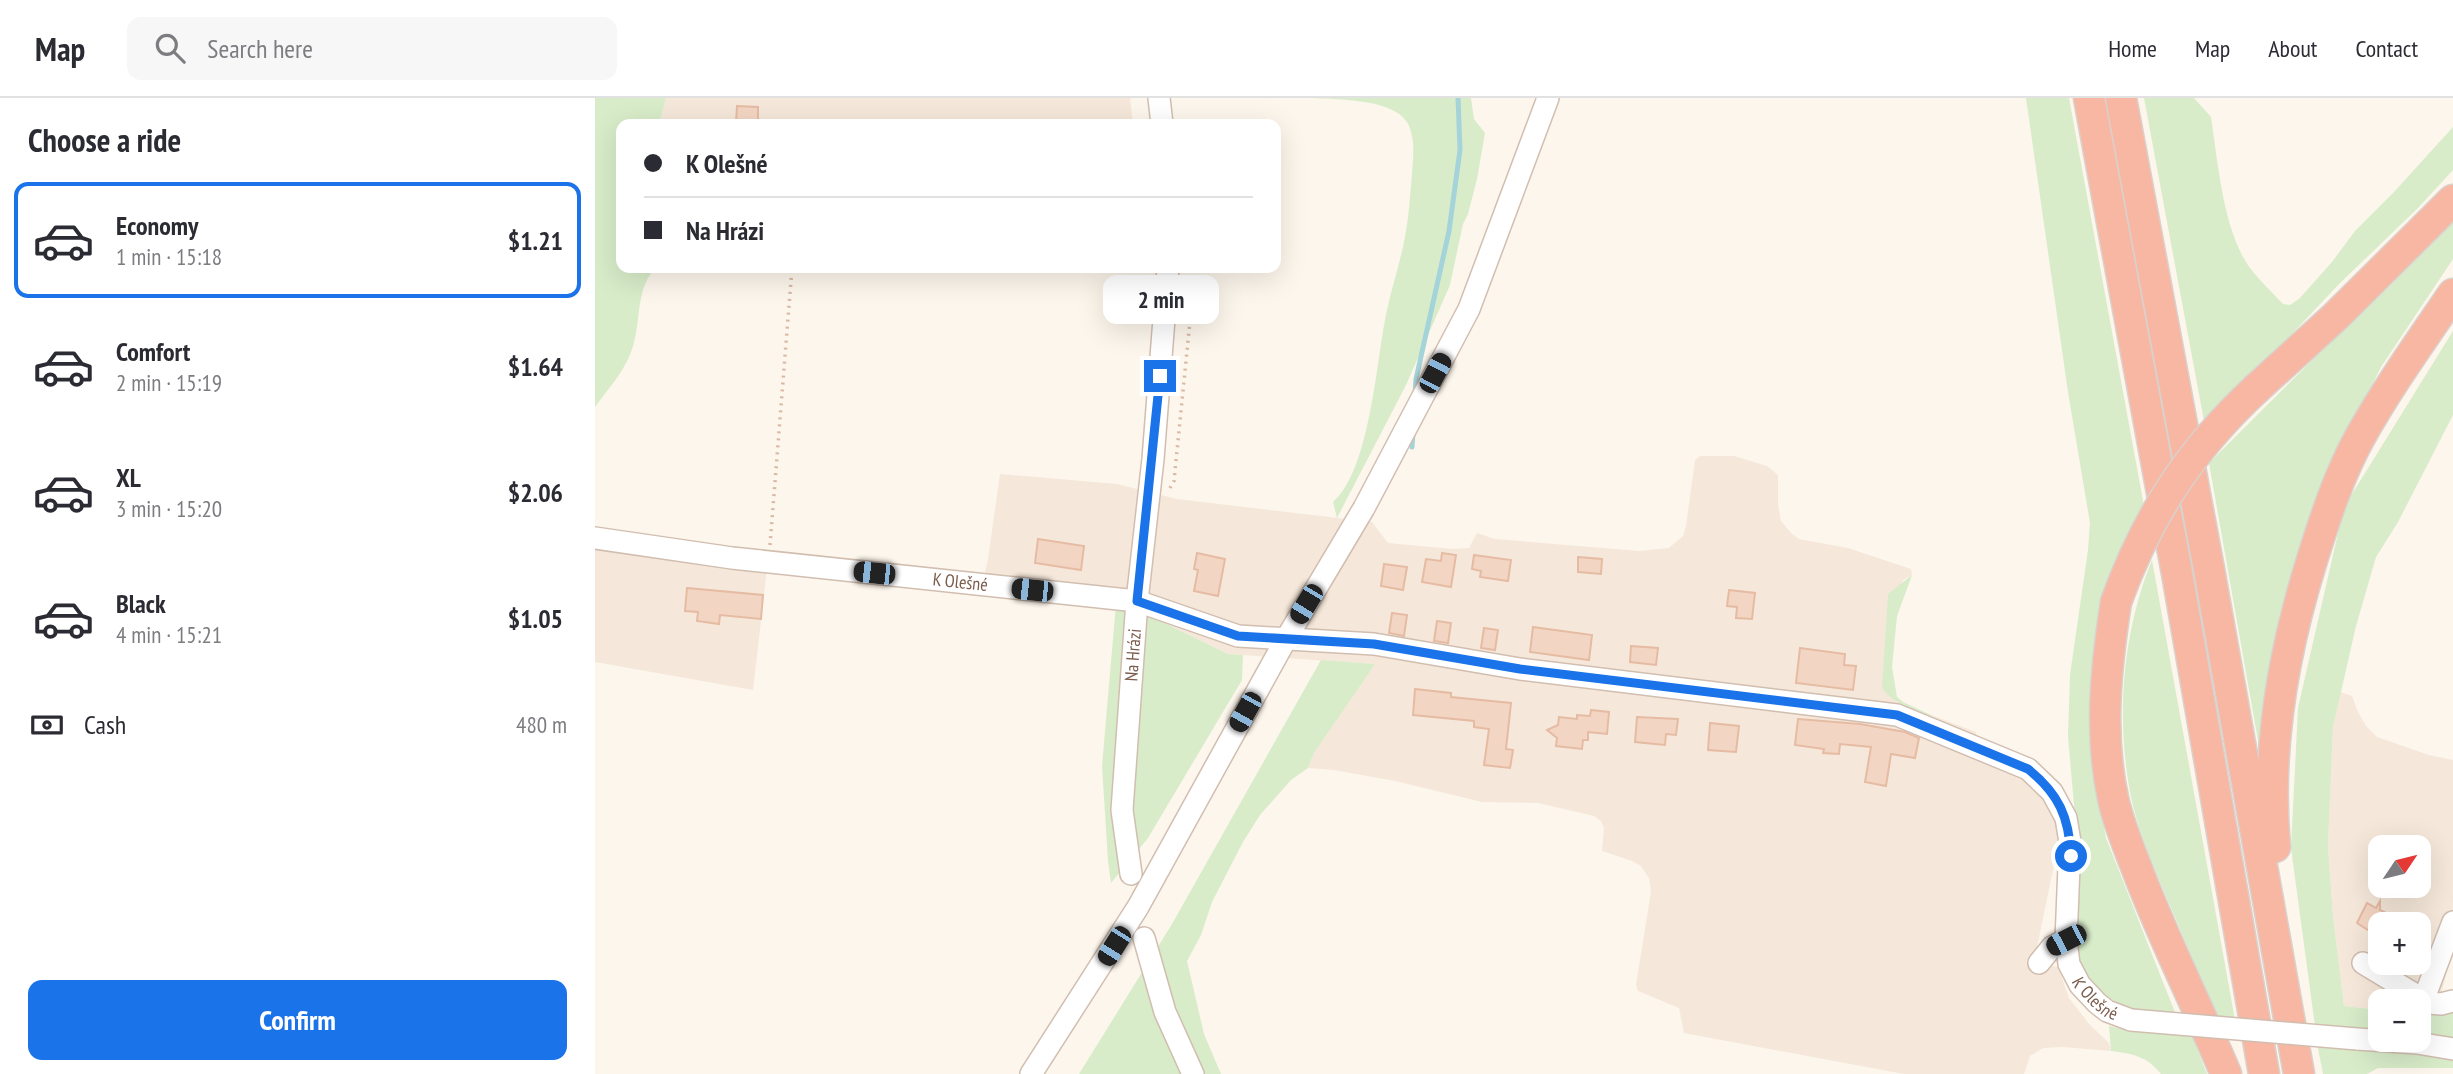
<!DOCTYPE html>
<meta charset="utf-8">
<style>
:root{--surface:#fff;--page:#f7f7f7;--text:#2b2b33;--muted:#7c7c81;--line:#e1e1e2;--accent:#1a73e8}
body{margin:0;font-family:"PT Sans Narrow",sans-serif;background:var(--page);color:var(--text);height:100vh;display:flex;flex-direction:column;font-size:26px;white-space:nowrap}
*{box-sizing:border-box;margin:0}
p{font-size:23px;color:var(--muted)}
.icon{flex:none;width:38px;height:38px;fill:none;stroke:currentColor;stroke-width:2;stroke-linecap:round;stroke-linejoin:round}
.map{position:relative;flex:1;overflow:hidden}
.side{display:flex;flex-direction:column;background:var(--surface);width:595px}
.side>*{flex:none}
.hud{position:absolute;left:21px;top:21px;width:665px;height:154px;border-radius:14px;box-shadow:0 7px 28px #0002;display:grid;align-content:center;height:154px;padding:0 28px;background:var(--surface)}
.needle{width:46px;rotate:55deg}
.buttons{position:absolute;left:1773px;top:737px;display:grid;gap:14px}
.buttons a{display:grid;place-items:center;width:63px;height:63px;border-radius:14px;background:var(--surface);box-shadow:0 7px 28px #0002;font-size:35px}
.end{position:absolute;width:32px;height:32px;margin:-16px;border:9px solid #1a73e8;background:#fff;box-shadow:0 0 0 4px #fff}
.from{border-radius:50%}
.bubble{position:absolute;height:49px;border-radius:14px;background:var(--surface);box-shadow:0 7px 28px #0002;font-size:23px;font-weight:700;line-height:49px;text-align:center}
.car{position:absolute;width:21px;height:42px;margin:-21px -10px;border-radius:9px;box-shadow:0 0 5px 2px #0007;background:linear-gradient(#222 24%,#8ab4d8 0 40%,#222 0 76%,#8ab4d8 0 86%,#222 0)}
.hud b{display:flex;align-items:center;gap:24px;height:66px;font-size:26px}
.hud b+b{border-top:2px solid var(--line)}
.hud i{width:18px;height:18px;background:var(--text)}
ul{padding:0;list-style:none}
li{display:flex;align-items:center;gap:21px;height:116px;margin:0 14px 10px;padding:0 14px;border:4px solid transparent;border-radius:14px}
li div{flex:1}
li b{display:block;font-size:26px}
li em{font-style:normal;font-weight:700}
li.on{border-color:var(--accent)}
li>.icon{width:63px;height:63px;stroke-width:1.5}
h2{padding:0 28px;font-size:32px;line-height:84px}
.pay{display:flex;align-items:center;gap:18px;height:77px;padding:0 28px;font-size:26px}
.pay p{margin-inline-start:auto}
.button{display:flex;gap:14px;margin-top:auto;padding:14px 28px}
.button a{flex:1;height:80px;border-radius:14px;background:var(--accent);color:#fff;font-size:28px;font-weight:700;line-height:80px;text-align:center}
header{display:flex;align-items:center;gap:42px;box-sizing:border-box;height:98px;padding:0 35px;background:var(--surface);border-bottom:2px solid var(--line)}
header strong{font-size:33px}
nav{display:flex;gap:38px;margin-inline-start:auto;font-size:24px}
.search{width:490px;height:63px;background:var(--page);display:flex;align-items:center;gap:18px;box-sizing:border-box;padding:0 24px;border-radius:14px;color:var(--muted);font-size:26px}
main{display:flex;flex:1;min-height:0}
.map>svg:first-child{display:block}
.residential{fill:#f5e8da;fill-rule:evenodd}
.green{fill:#d8ecc9}
.lines{fill:none;stroke-linecap:round;stroke-linejoin:round}
.stream{stroke:#a5d3da;stroke-width:5}
.building{fill:#f3d5c3;stroke:#e6bba3;stroke-width:2}
.minor-casing{stroke:#d1beb0;stroke-width:24}
.highway-casing{stroke:#dad1cd;stroke-width:33}
.path{stroke:#d9b8a5;stroke-width:3.5;stroke-dasharray:2 5;stroke-linecap:butt}
.minor{stroke:#fff;stroke-width:21}
.highway{stroke:#f7b7a3;stroke-width:30}
.minor-bridge-casing{stroke:#d1beb0;stroke-width:24;stroke-linecap:butt}
.highway-bridge-casing{stroke:#dad1cd;stroke-width:33;stroke-linecap:butt}
.minor-bridge{stroke:#fff;stroke-width:21}
.highway-bridge{stroke:#f7b7a3;stroke-width:30}
.route{stroke:#1a73e8;stroke-width:9}
.labels{text-anchor:middle;stroke-width:7;stroke-linejoin:round;paint-order:stroke}
.street-label{font-size:18px;fill:#7a5c4d;stroke:#fffaf3}
</style>
<header>
<strong>Map</strong>
<div class="search"><svg class="icon" aria-label="search" viewBox="0 0 24 24"><circle cx="10" cy="10" r="6"/><path d="M15 15l6 6"/></svg>Search here</div>
<nav><a>Home</a><a>Map</a><a>About</a><a>Contact</a></nav>
</header>
<main>
<section class="side">
<h2>Choose a ride</h2>
<ul>
<li class="on"><svg class="icon" aria-label="car" viewBox="0 0 24 24"><path d="M5 17H2v-5l4-1 3-4h7l3 4 3 1v5h-3M9 17h6M6 11h13"/><circle cx="7" cy="17" r="2"/><circle cx="17" cy="17" r="2"/></svg><div><b>Economy</b><p>1 min · 15:18</p></div><em>$1.21</em></li>
<li><svg class="icon" aria-label="car" viewBox="0 0 24 24"><path d="M5 17H2v-5l4-1 3-4h7l3 4 3 1v5h-3M9 17h6M6 11h13"/><circle cx="7" cy="17" r="2"/><circle cx="17" cy="17" r="2"/></svg><div><b>Comfort</b><p>2 min · 15:19</p></div><em>$1.64</em></li>
<li><svg class="icon" aria-label="car" viewBox="0 0 24 24"><path d="M5 17H2v-5l4-1 3-4h7l3 4 3 1v5h-3M9 17h6M6 11h13"/><circle cx="7" cy="17" r="2"/><circle cx="17" cy="17" r="2"/></svg><div><b>XL</b><p>3 min · 15:20</p></div><em>$2.06</em></li>
<li><svg class="icon" aria-label="car" viewBox="0 0 24 24"><path d="M5 17H2v-5l4-1 3-4h7l3 4 3 1v5h-3M9 17h6M6 11h13"/><circle cx="7" cy="17" r="2"/><circle cx="17" cy="17" r="2"/></svg><div><b>Black</b><p>4 min · 15:21</p></div><em>$1.05</em></li>
</ul>
<div class="pay"><svg class="icon" aria-label="cash" viewBox="0 0 24 24"><path d="M3 7h18v10H3z"/><circle cx="12" cy="12" r="2"/></svg>Cash<p>480 m</p></div>
<div class="button"><a>Confirm</a></div>
</section>
<div class="map">
<svg width="1858" height="976" viewBox="0 0 1858 976">
<rect width="100%" height="100%" fill="#fdf6ec"/>
<g class="residential">
<polygon points="71,0 535,0 538,26 64,26"/>
<polygon points="1105,358 1139,358 1172,368 1183,377 1183,407 1186,423 1197,436 1204,441 1253,450 1316,471 1317,477 1308,482 1287,590 1302,604 1381,634 1385,657 1423,675 1445,694 1458,717 1465,738 1439,864 1463,869 1474,900 1495,927 1514,945 1516,953 1468,949 1448,950 1435,958 1429,976 1309,976 1089,935 1084,910 1043,893 1041,887 1056,793 1054,780 1046,768 1037,763 1007,753 1009,730 1006,723 999,718 943,705 887,704 800,683 739,672 713,670 719,655 779,566 633,556 553,517 521,506 386,492 393,461 405,376 522,386 582,401 777,424 793,445 858,451 874,450 882,435 900,441 1044,453 1074,450 1088,438 1091,428 1100,362"/>
<polygon points="0,447 172,470 158,592 0,564"/>
<path d="M1745,594l12,4 6,16 8,14 11,11 52,18 24,5v185l-11,46 -23,22v-12h-39v9l-36,-4 -11,-90 -5,-70 5,-119zM1785,749h39v39h-39zM1785,826h39v38h-39z"/>
</g>
<g class="green">
<path d="M0,0h71l-7,26h-38v144h34c-21,24 -13,56 -24,84 -8,21 -23,37 -36,55z"/>
<path d="M711,0h165l3,21 11,14 -8,46 -9,35 -5,10 -13,61 -44,100 -69,133 -4,-16c37,-32 43,-139 53,-187 5,-26 14,-51 19,-78 4,-21 5,-42 7,-63 1,-17 4,-36 -5,-52 -15,-24 -75,-23 -101,-24z"/>
<polygon points="1431,0 1474,0 1549,408 1512,501 1497,572 1498,670 1511,740 1581,917 1535,911 1501,894 1492,885 1480,854 1482,741 1473,639 1475,577 1493,452 1495,425 1473,294"/>
<path d="M1549,0h50l17,19c7,45 12,114 39,151 10,13 22,24 33,36l7,1 9,-6 33,-37 23,-31 39,-39 59,-65v43l-36,39 -78,75 -80,85 -55,52z"/>
<polygon points="1858,122 1858,161 1786,269 1720,401 1684,519 1665,654 1614,365"/>
<polygon points="1858,233 1858,317 1803,424 1781,459 1761,528 1738,629 1733,748 1738,818 1749,908 1785,912 1785,932 1720,928 1696,750 1703,610 1749,409"/>
<path d="M1557,462l83,460 -17,-1c-17,-40 -33,-79 -50,-118 -13,-31 -27,-63 -35,-95 -18,-80 -12,-170 19,-246z"/>
<path d="M1317,477l-15,41 -5,51 5,30 6,5 32,15c-19,-7 -41,-12 -53,-29l6,-94z"/>
<polygon points="521,506 553,517 633,556 648,557 647,582 553,740 516,785 513,763 507,668"/>
<polygon points="726,562 780,566 719,655 713,670 696,682 665,717 648,744 617,804 606,837 592,863 609,936 626,976 484,976 577,826"/>
<polygon points="1858,913 1858,944 1824,937 1824,917"/>
<path d="M1514,928l22,5 61,4 15,39h-46c-14,-18 -28,-20 -50,-23z"/>
<polygon points="1722,945 1858,957 1858,970 1783,970 1772,976 1728,976"/>
</g>
<g class="lines">
<g class="stream">
<polyline points="820,297 821,281 854,133 865,52 863,0"/>
<polyline points="817,349 818,335"/>
</g>
</g>
<g class="building">
<polygon points="142,8 163,9 163,25 141,24"/>
<polygon points="443,441 489,448 486,472 440,465"/>
<polygon points="602,455 630,461 623,498 599,493 603,472 599,471"/>
<polygon points="847,455 861,457 856,489 827,484 831,461 846,463"/>
<polygon points="879,457 916,462 913,483 885,479 886,473 877,471"/>
<polygon points="983,459 1007,461 1006,476 983,474"/>
<polygon points="789,466 812,469 808,492 786,488"/>
<polygon points="92,490 168,497 166,521 125,517 124,526 102,523 103,514 90,513"/>
<polygon points="1134,492 1160,495 1157,521 1141,520 1142,509 1132,508"/>
<polygon points="797,515 812,517 809,538 794,535"/>
<polygon points="842,523 856,525 853,545 839,543"/>
<polygon points="938,529 997,537 994,562 935,554"/>
<polygon points="889,530 903,532 900,552 886,550"/>
<polygon points="1036,548 1063,550 1061,567 1035,564"/>
<polygon points="1205,550 1250,556 1249,567 1261,568 1258,592 1201,585"/>
<polygon points="820,591 856,595 856,599 916,605 911,651 918,652 915,670 889,667 894,631 879,629 879,623 818,617"/>
<polygon points="996,612 1014,614 1012,636 993,634 993,642 988,642 987,651 961,648 962,640 952,632 963,627 964,619 982,621 982,617 995,618"/>
<polygon points="1042,619 1083,621 1081,637 1071,636 1070,647 1040,644"/>
<polygon points="1203,621 1265,626 1310,634 1324,640 1320,660 1296,656 1291,688 1270,684 1276,649 1245,646 1244,656 1228,655 1229,651 1200,647"/>
<polygon points="1115,625 1144,628 1141,654 1113,652"/>
<polygon points="1785,803 1785,812 1813,826 1785,826 1785,840 1762,825 1772,805 1781,810"/>
</g>
<g class="lines">
<g class="minor-casing">
<g id="minor">
<polyline points="564,0 567,26"/>
<path id="s1" d="M0,440l137,20 405,43 101,35 136,8 146,25 377,46 131,54 24,23 14,26 4,24 -4,98 3,24 11,21 17,18 10,8 24,9"/>
<path id="s2" d="M536,776l-9,-64 15,-209 16,-142 15,-191"/>
<polyline points="549,840 570,914 598,976"/>
<polyline points="1444,865 1457,849 1471,842"/>
<polyline points="1768,865 1834,905 1846,906 1858,903"/>
<polyline points="1828,903 1858,824"/>
<polyline points="1762,941 1822,945 1858,951"/>
<polyline points="436,976 543,809 691,541 769,410 874,211 953,0"/>
</g>
</g>
<g class="highway-casing">
<g id="highway">
<polyline points="1494,0 1583,481 1669,976"/>
<polyline points="1526,0 1614,471 1704,976"/>
<polyline points="1662,290 1740,219 1858,102"/>
<path d="M1521,504c-10,65 -17,131 -3,196 5,24 15,48 24,71 26,69 60,136 89,205"/>
<path d="M1680,749c-9,-97 8,-194 37,-287 13,-42 27,-85 48,-123 28,-50 61,-96 93,-143"/>
</g>
</g>
<g class="path">
<polyline points="575,390 579,383 595,223 597,170"/>
<polyline points="175,447 197,170"/>
</g>
<use href="#minor" class="minor"/>
<use href="#highway" class="highway"/>
<g class="minor-bridge-casing">
<polyline id="minor-bridge" points="1536,922 1762,941"/>
</g>
<g class="highway-bridge-casing">
<path id="highway-bridge" d="M1521,504c31,-86 74,-152 141,-214"/>
</g>
<use href="#minor-bridge" class="minor-bridge"/>
<use href="#highway-bridge" class="highway-bridge"/>
</g>
<g class="lines">
<path class="route" d="M565,278l-23,225 101,35 136,8 146,25 377,46 131,54c31,25 41,48 43,87"/>
</g>
<g class="labels">
<g class="street-label">
<text dy="6" stroke="none"><textPath href="#s1" startOffset="368">K Olešné</textPath></text>
<text dy="6" stroke="none"><textPath href="#s2" startOffset="220">Na Hrázi</textPath></text>
<text dy="6" stroke="none"><textPath href="#s1" startOffset="1712">K Olešné</textPath></text>
</g>
</g>
</svg>
<div class="buttons">
<a><svg class="needle" viewBox="-14 -14 28 28"><path d="M0-13l5 13h-10z" fill="#e53935"/><path d="M0 13l5-13h-10z" fill="#7c7c81"/></svg></a>
<a>+</a>
<a>−</a>
</div>
<i class="end from" style="left:1476px;top:758px"></i>
<i class="end" style="left:565px;top:278px"></i>
<div class="bubble" style="left:508px;top:177px;width:116px">2 min</div>
<i class="car" style="left:840px;top:275px;rotate:28deg"></i>
<i class="car" style="left:279px;top:475px;rotate:276deg"></i>
<i class="car" style="left:437px;top:492px;rotate:276deg"></i>
<i class="car" style="left:711px;top:506px;rotate:211deg"></i>
<i class="car" style="left:650px;top:614px;rotate:209deg"></i>
<i class="car" style="left:1471px;top:842px;rotate:243deg"></i>
<i class="car" style="left:519px;top:848px;rotate:212deg"></i>
<div class="hud">
<b><i class="from"></i>K Olešné</b>
<b><i></i>Na Hrázi</b>
</div>
</div>
</main>
